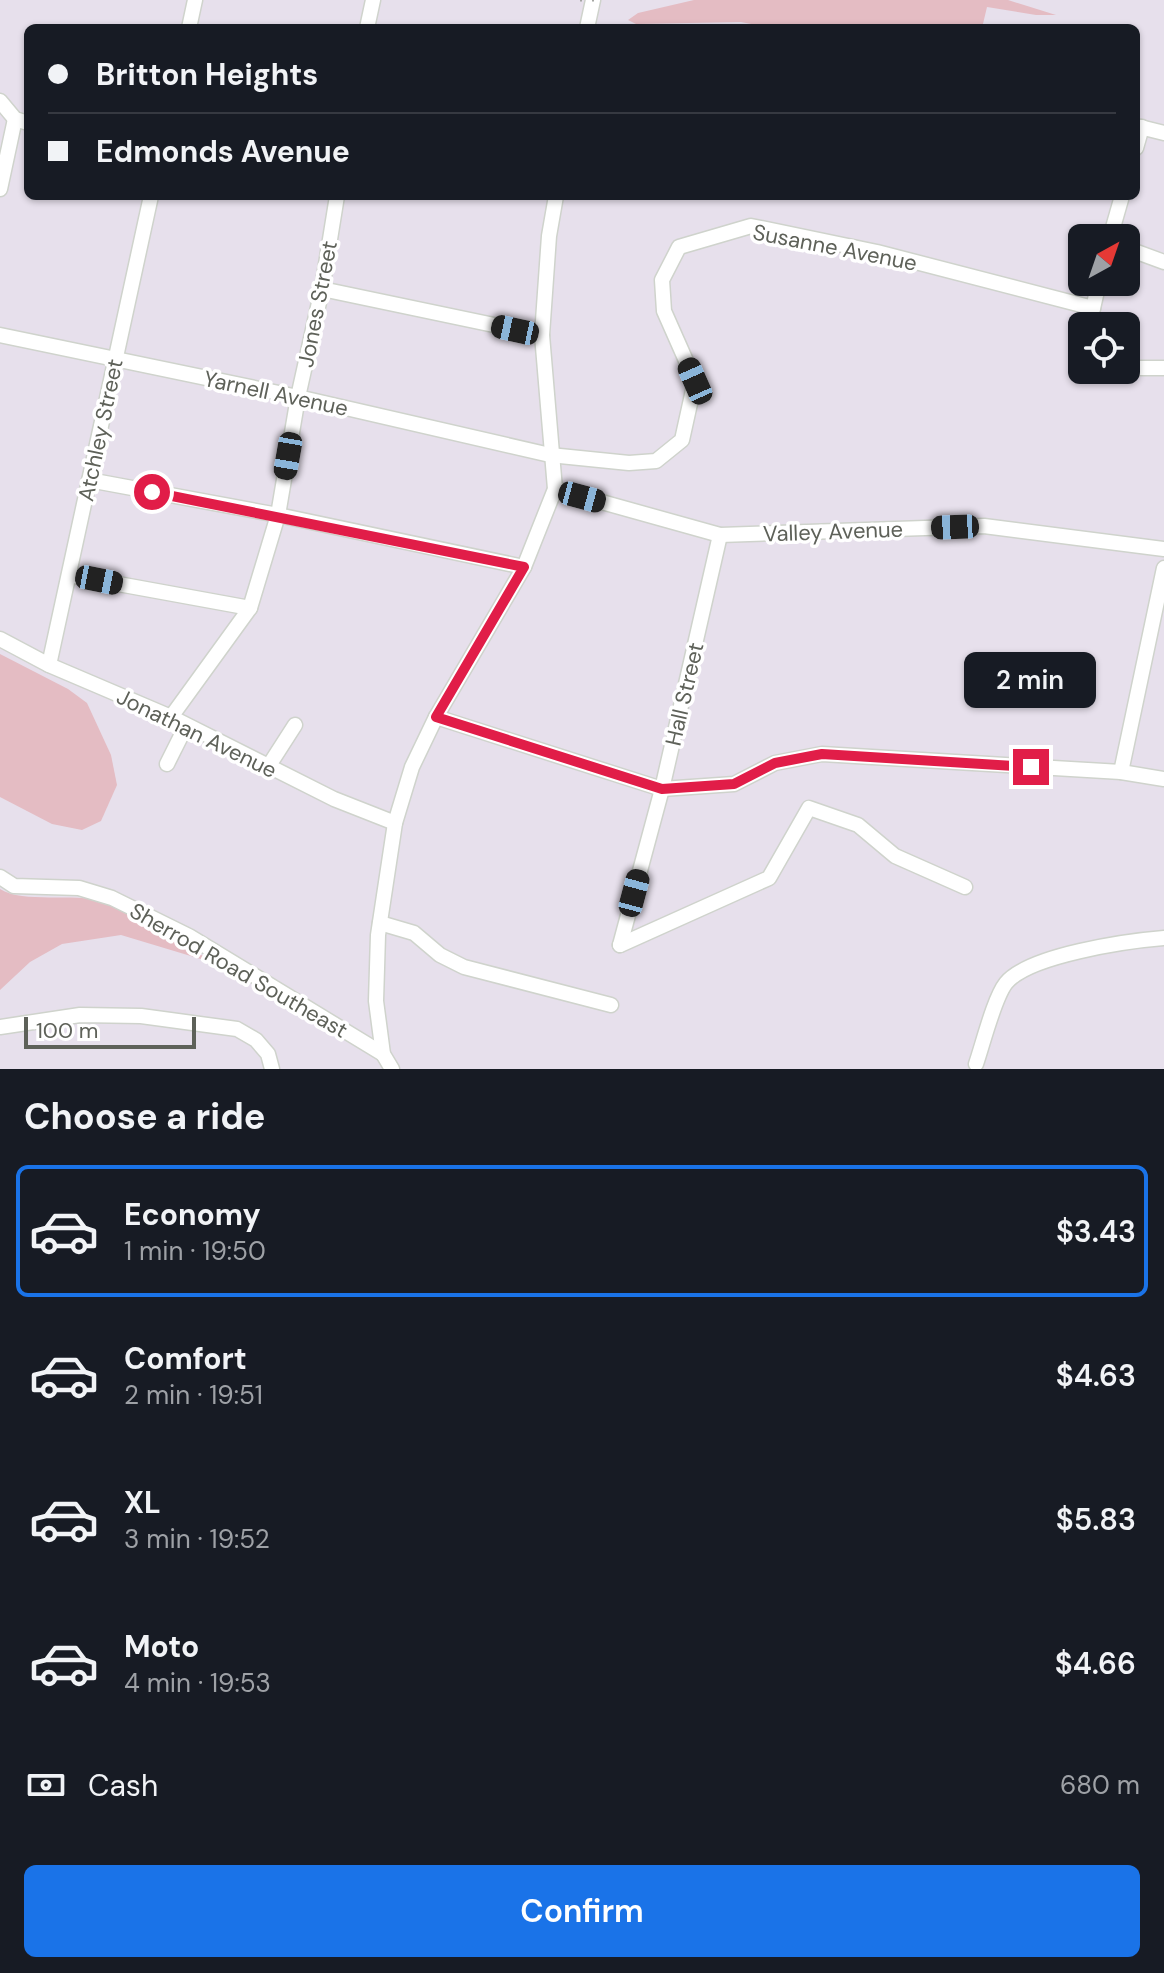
<!DOCTYPE html>
<meta charset="utf-8">
<style>
:root{--surface:#171b24;--page:#242831;--text:#f1f3f6;--muted:#9ea1a6;--line:#363941;--accent:#1a73e8}
body{margin:0;font-family:"DM Sans",sans-serif;background:var(--page);color:var(--text);height:100vh;display:flex;flex-direction:column;font-size:30px;white-space:nowrap}
*{box-sizing:border-box;margin:0}
p{font-size:26px;color:var(--muted)}
.icon{flex:none;width:44px;height:44px;fill:none;stroke:currentColor;stroke-width:2;stroke-linecap:round;stroke-linejoin:round}
.map{position:relative;height:1069px;overflow:hidden}
.side{display:flex;flex-direction:column;background:var(--surface);flex:1}
.side>*{flex:none}
.hud{position:absolute;left:24px;top:24px;width:1116px;height:176px;border-radius:12px;box-shadow:0 2px 6px #0004;display:grid;align-content:center;height:176px;padding:0 24px;background:var(--surface)}
.needle{width:52px;rotate:40deg}
.buttons{position:absolute;left:1068px;top:224px;display:grid;gap:16px}
.buttons a{display:grid;place-items:center;width:72px;height:72px;border-radius:12px;background:var(--surface);box-shadow:0 2px 6px #0004;font-size:40px}
.scale{position:absolute;left:24px;bottom:20px;width:172px;box-sizing:border-box;padding-left:8px;border:4px solid #5e6159;border-top:0;font-size:22px;line-height:28px;white-space:nowrap;color:#5e6159;-webkit-text-stroke:6px #fff;paint-order:stroke}
.end{position:absolute;width:36px;height:36px;margin:-18px;border:10px solid #e11d48;background:#fff;box-shadow:0 0 0 4px #fff}
.from{border-radius:50%}
.bubble{position:absolute;height:56px;border-radius:12px;background:var(--surface);box-shadow:0 2px 6px #0004;font-size:26px;font-weight:600;line-height:56px;text-align:center}
.car{position:absolute;width:24px;height:48px;margin:-24px -12px;border-radius:10px;box-shadow:0 0 6px 2px #0007;background:linear-gradient(#222 24%,#8ab4d8 0 40%,#222 0 76%,#8ab4d8 0 86%,#222 0)}
.hud b{display:flex;align-items:center;gap:28px;height:76px;font-size:30px}
.hud b+b{border-top:2px solid var(--line)}
.hud i{width:20px;height:20px;background:var(--text)}
ul{padding:0;list-style:none}
li{display:flex;align-items:center;gap:24px;height:132px;margin:0 16px 12px;padding:0 8px;border:4px solid transparent;border-radius:12px}
li div{flex:1}
li b{display:block;font-size:30px}
li em{font-style:normal;font-weight:600}
li.on{border-color:var(--accent)}
li>.icon{width:72px;height:72px;stroke-width:1.5}
h2{padding:0 24px;font-size:36px;line-height:96px}
.pay{display:flex;align-items:center;gap:20px;height:88px;padding:0 24px;font-size:30px}
.pay p{margin-inline-start:auto}
.button{display:flex;gap:16px;margin-top:auto;padding:16px 24px}
.button a{flex:1;height:92px;border-radius:12px;background:var(--accent);color:#fff;font-size:32px;font-weight:600;line-height:92px;text-align:center}
.map>svg:first-child{display:block}
.green{fill:#e4bcc3}
.lines{fill:none;stroke-linecap:round;stroke-linejoin:round}
.street-casing{stroke:#cfd3cc;stroke-width:17}
.street{stroke:#fff;stroke-width:14}
.rail{stroke:#a4a5a2;stroke-width:3;stroke-dasharray:2 10;stroke-linecap:butt}
.route{stroke:#e11d48;stroke-width:10}
.labels{text-anchor:middle;stroke-width:7;stroke-linejoin:round;paint-order:stroke}
.street-label{font-size:22px;fill:#5e6159;stroke:#fff}
</style>
<div class="map">
<svg width="1164" height="1069" viewBox="0 0 1164 1069">
<rect width="100%" height="100%" fill="#e7e0ec"/>
<g class="green">
<polygon points="694,0 1008,0 1056,15 1036,15 987,7 982,28 772,28 741,22 636,24 628,20 638,13"/>
<polygon points="0,654 68,689 87,703 111,755 117,785 101,821 82,830 52,824 0,797"/>
<path d="M0,889c24,15 73,3 104,13 40,11 76,40 110,61l-93,-28 -59,9 -32,18 -30,28z"/>
</g>
<g class="lines">
<g class="street-casing">
<g id="street">
<polyline points="189,28 195,0"/>
<polyline points="367,28 373,0"/>
<polyline points="587,28 593,0"/>
<polyline points="0,101 15,119 28,123"/>
<polyline points="1136,126 1164,133"/>
<polyline points="1136,148 1142,127"/>
<polyline points="0,189 15,119"/>
<polyline points="1110,238 1122,196"/>
<polyline points="1126,248 1164,262"/>
<polyline points="322,289 542,335"/>
<polyline points="1089,326 1099,282"/>
<polyline points="0,335 298,397 550,455 629,463 656,461 682,440 695,381 664,311 662,280 679,247 751,226 877,252 1093,308"/>
<polyline points="1082,358 1082,367"/>
<polyline points="1126,368 1164,368"/>
<polyline points="89,480 278,515 524,567"/>
<polyline points="555,489 720,535 984,526 1164,549"/>
<polyline points="69,575 250,608"/>
<polyline points="0,639 49,665 171,717 334,799 395,823"/>
<polyline points="49,665 151,196"/>
<polyline points="171,717 250,608 278,515 298,397 322,289 337,196"/>
<polyline points="436,717 662,789 734,784 775,763 822,754 1121,772 1164,779"/>
<polyline points="167,764 186,726"/>
<polyline points="268,767 295,725"/>
<polyline points="1121,772 1164,568"/>
<polyline points="0,877 14,886 79,888 112,898 189,936 383,1054"/>
<polyline points="380,923 414,933 440,955 464,967 611,1005"/>
<polyline points="620,945 662,789 720,535"/>
<polyline points="620,945 769,878 809,808 858,825 895,856 965,887"/>
<polyline points="0,1027 80,1015 141,1016 237,1029 256,1040 268,1054 272,1069"/>
<path d="M976,1064c7,-20 18,-66 30,-81 23,-28 121,-42 158,-45"/>
<polyline points="392,1069 383,1054 376,1001 378,935 395,823 412,767 436,717 524,567 555,489 542,335 549,236 556,196"/>
</g>
</g>
<use href="#street" class="street"/>
<polyline class="rail" points="580,0 597,0"/>
</g>
<g class="lines">
<polyline class="route" points="152,492 524,567 436,717 662,789 734,784 775,763 822,754 1031,767"/>
</g>
<g class="labels">
<g class="street-label">
<text transform="translate(835 247) rotate(11)" y="8">Susanne Avenue</text>
<text transform="translate(317 304) rotate(-79)" y="8">Jones Street</text>
<text transform="translate(276 393) rotate(12)" y="8">Yarnell Avenue</text>
<text transform="translate(100 430) rotate(-78)" y="8">Atchley Street</text>
<text transform="translate(833 531) rotate(-2)" y="8">Valley Avenue</text>
<text transform="translate(684 694) rotate(-77)" y="8">Hall Street</text>
<text transform="translate(197 733) rotate(26)" y="8">Jonathan Avenue</text>
<text transform="translate(239 970) rotate(30)" y="8">Sherrod Road Southeast</text>
</g>
</g>
</svg>
<div class="buttons">
<a><svg class="needle" viewBox="-14 -14 28 28"><path d="M0-13l5 13h-10z" fill="#e53935"/><path d="M0 13l5-13h-10z" fill="#9ea1a6"/></svg></a>
<a><svg class="icon" aria-label="locate" viewBox="0 0 24 24"><circle cx="12" cy="12" r="6"/><path d="M12 2v4M12 18v4M2 12h4M18 12h4"/></svg></a>
</div>
<div class="scale">100 m</div>
<i class="end from" style="left:152px;top:492px"></i>
<i class="end" style="left:1031px;top:767px"></i>
<div class="bubble" style="left:964px;top:652px;width:132px">2 min</div>
<i class="car" style="left:515px;top:330px;rotate:282deg"></i>
<i class="car" style="left:695px;top:381px;rotate:336deg"></i>
<i class="car" style="left:288px;top:456px;rotate:190deg"></i>
<i class="car" style="left:582px;top:497px;rotate:105deg"></i>
<i class="car" style="left:955px;top:527px;rotate:268deg"></i>
<i class="car" style="left:99px;top:580px;rotate:101deg"></i>
<i class="car" style="left:634px;top:893px;rotate:15deg"></i>
<div class="hud">
<b><i class="from"></i>Britton Heights</b>
<b><i></i>Edmonds Avenue</b>
</div>
</div>
<section class="side">
<h2>Choose a ride</h2>
<ul>
<li class="on"><svg class="icon" aria-label="car" viewBox="0 0 24 24"><path d="M5 17H2v-5l4-1 3-4h7l3 4 3 1v5h-3M9 17h6M6 11h13"/><circle cx="7" cy="17" r="2"/><circle cx="17" cy="17" r="2"/></svg><div><b>Economy</b><p>1 min · 19:50</p></div><em>$3.43</em></li>
<li><svg class="icon" aria-label="car" viewBox="0 0 24 24"><path d="M5 17H2v-5l4-1 3-4h7l3 4 3 1v5h-3M9 17h6M6 11h13"/><circle cx="7" cy="17" r="2"/><circle cx="17" cy="17" r="2"/></svg><div><b>Comfort</b><p>2 min · 19:51</p></div><em>$4.63</em></li>
<li><svg class="icon" aria-label="car" viewBox="0 0 24 24"><path d="M5 17H2v-5l4-1 3-4h7l3 4 3 1v5h-3M9 17h6M6 11h13"/><circle cx="7" cy="17" r="2"/><circle cx="17" cy="17" r="2"/></svg><div><b>XL</b><p>3 min · 19:52</p></div><em>$5.83</em></li>
<li><svg class="icon" aria-label="car" viewBox="0 0 24 24"><path d="M5 17H2v-5l4-1 3-4h7l3 4 3 1v5h-3M9 17h6M6 11h13"/><circle cx="7" cy="17" r="2"/><circle cx="17" cy="17" r="2"/></svg><div><b>Moto</b><p>4 min · 19:53</p></div><em>$4.66</em></li>
</ul>
<div class="pay"><svg class="icon" aria-label="cash" viewBox="0 0 24 24"><path d="M3 7h18v10H3z"/><circle cx="12" cy="12" r="2"/></svg>Cash<p>680 m</p></div>
<div class="button"><a>Confirm</a></div>
</section>
